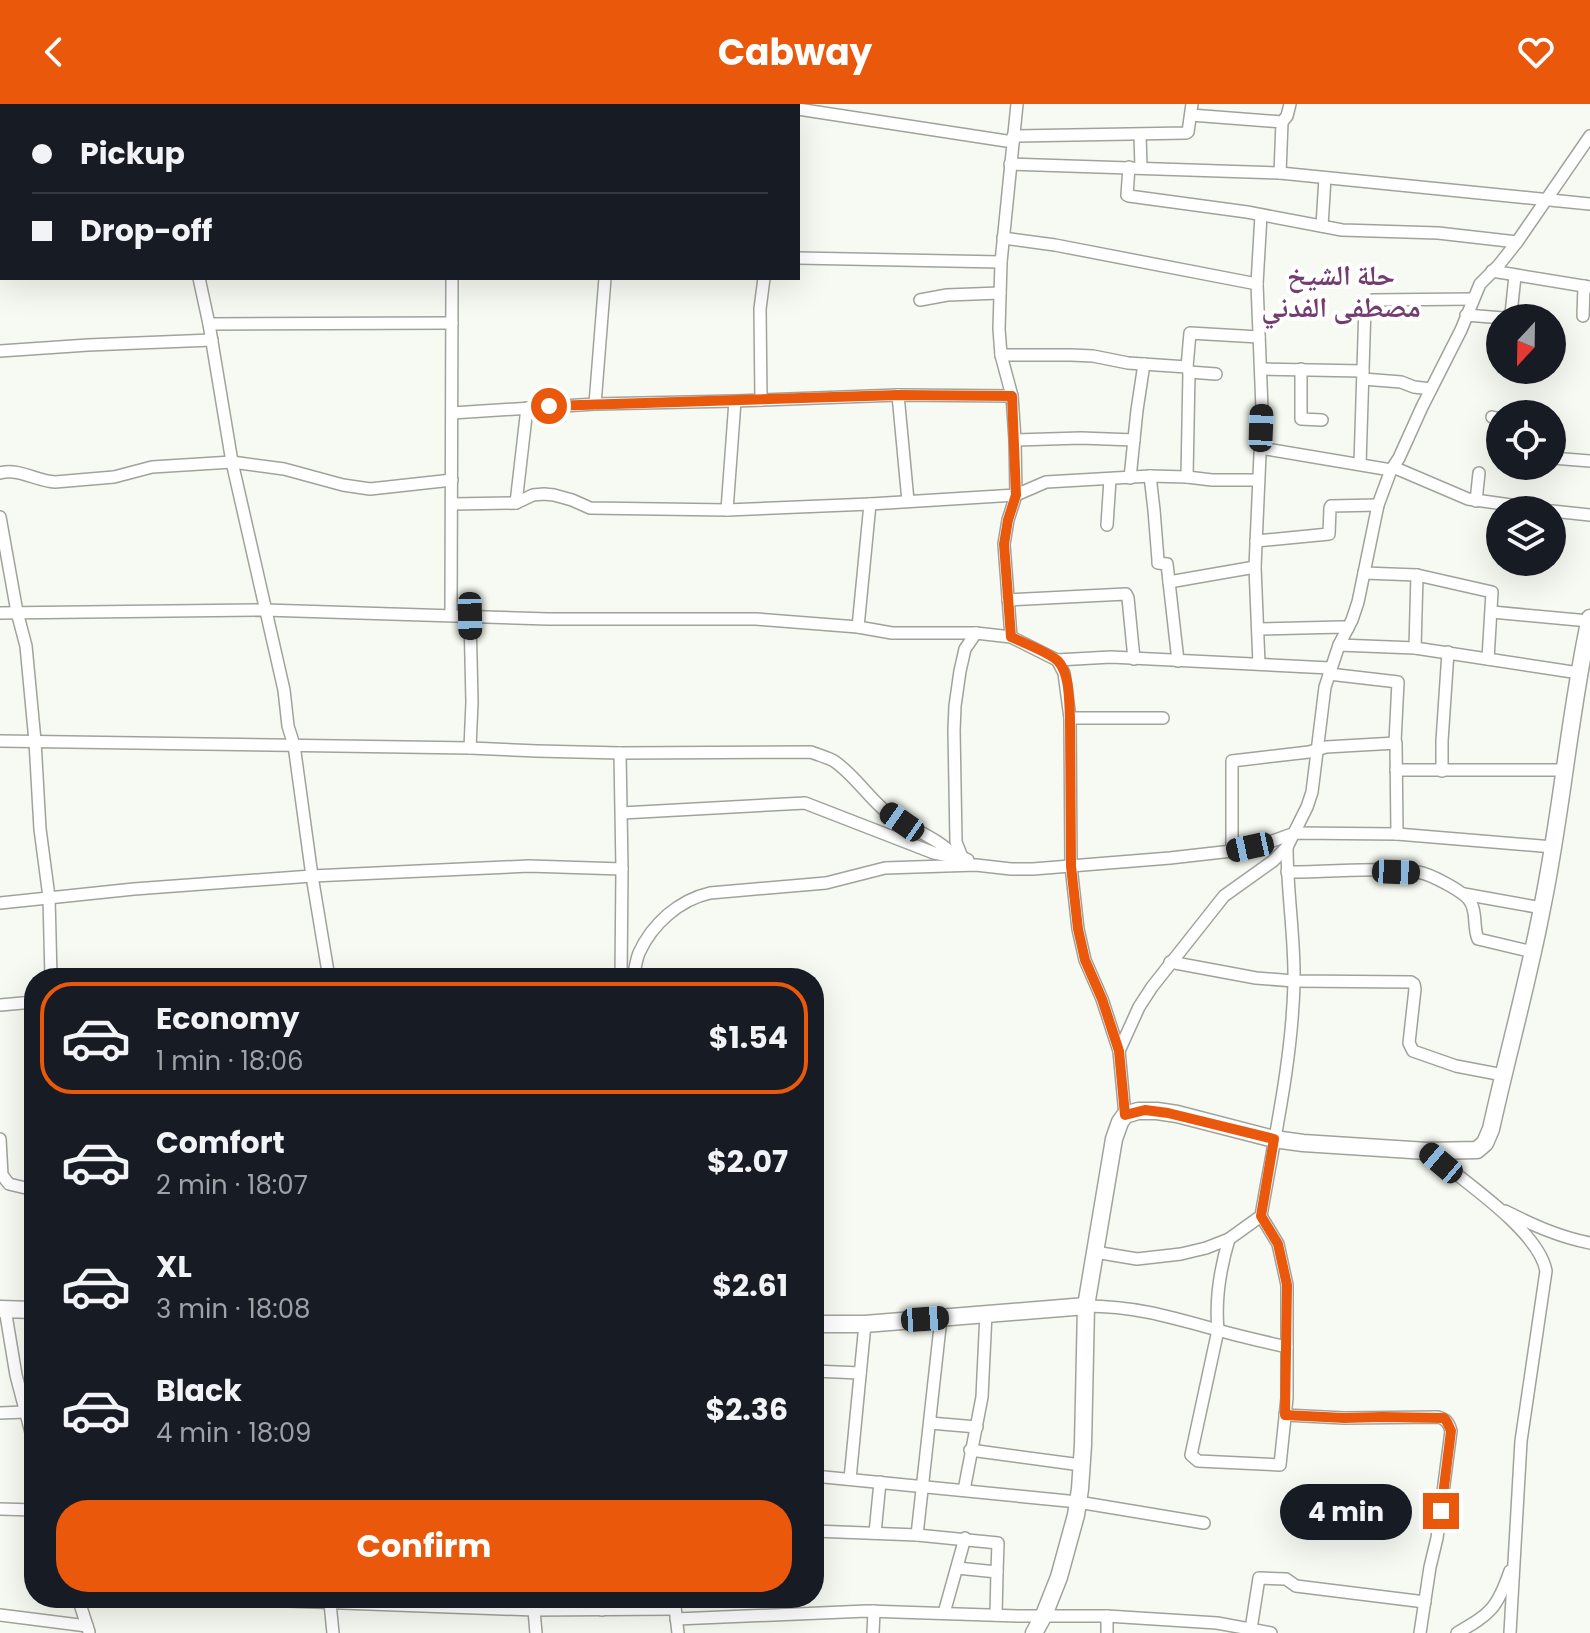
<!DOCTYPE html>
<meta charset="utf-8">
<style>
:root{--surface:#171b24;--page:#242831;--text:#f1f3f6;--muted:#9ea1a6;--line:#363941;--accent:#ea580c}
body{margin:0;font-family:Poppins,"Noto Naskh Arabic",sans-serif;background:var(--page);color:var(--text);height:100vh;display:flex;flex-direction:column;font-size:30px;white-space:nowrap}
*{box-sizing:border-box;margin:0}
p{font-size:26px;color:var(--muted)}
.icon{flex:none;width:44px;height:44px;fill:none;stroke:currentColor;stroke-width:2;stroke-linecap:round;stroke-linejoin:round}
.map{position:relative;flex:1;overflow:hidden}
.panel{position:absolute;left:24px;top:864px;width:800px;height:640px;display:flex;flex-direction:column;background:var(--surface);border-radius:32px;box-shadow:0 8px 32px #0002}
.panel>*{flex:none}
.guide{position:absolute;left:0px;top:0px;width:800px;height:176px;box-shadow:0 8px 32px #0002;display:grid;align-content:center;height:176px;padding:0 32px;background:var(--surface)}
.needle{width:52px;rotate:202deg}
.controls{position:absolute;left:1486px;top:200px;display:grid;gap:16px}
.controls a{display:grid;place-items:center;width:80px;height:80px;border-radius:50%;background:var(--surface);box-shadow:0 8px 32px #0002;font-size:40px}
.end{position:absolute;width:36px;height:36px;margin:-18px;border:10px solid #ea580c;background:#fff;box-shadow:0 0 0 4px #fff}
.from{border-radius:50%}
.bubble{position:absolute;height:56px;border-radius:28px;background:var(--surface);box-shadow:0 8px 32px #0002;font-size:26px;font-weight:700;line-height:56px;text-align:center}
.car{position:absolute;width:24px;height:48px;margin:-24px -12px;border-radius:10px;box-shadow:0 0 6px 2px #0007;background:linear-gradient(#222 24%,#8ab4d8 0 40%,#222 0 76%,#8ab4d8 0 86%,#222 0)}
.guide b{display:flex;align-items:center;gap:28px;height:76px;font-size:30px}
.guide b+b{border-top:2px solid var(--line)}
.guide i{width:20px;height:20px;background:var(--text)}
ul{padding:14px 0 0;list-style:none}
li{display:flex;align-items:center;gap:24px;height:112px;margin:0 16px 12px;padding:0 16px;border:4px solid transparent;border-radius:32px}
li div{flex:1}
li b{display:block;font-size:30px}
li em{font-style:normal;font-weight:700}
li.selected{border-color:var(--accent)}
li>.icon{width:72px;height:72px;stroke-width:1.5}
.primary-button{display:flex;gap:16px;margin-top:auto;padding:16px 32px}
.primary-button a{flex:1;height:92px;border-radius:32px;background:var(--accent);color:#fff;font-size:32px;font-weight:700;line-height:92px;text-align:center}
header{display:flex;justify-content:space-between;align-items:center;height:104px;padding:0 32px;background:var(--accent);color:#fff;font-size:36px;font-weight:700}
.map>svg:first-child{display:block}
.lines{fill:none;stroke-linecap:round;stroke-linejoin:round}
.street-casing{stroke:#a0a39c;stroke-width:14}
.secondary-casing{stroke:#a0a39c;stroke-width:19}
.street{stroke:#fff;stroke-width:11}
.secondary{stroke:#fff;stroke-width:16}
.route{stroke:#ea580c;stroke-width:10}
.labels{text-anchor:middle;stroke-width:8;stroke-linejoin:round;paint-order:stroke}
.quarter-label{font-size:28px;font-weight:bold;fill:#733e6f;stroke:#fff}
</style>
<header><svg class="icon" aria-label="back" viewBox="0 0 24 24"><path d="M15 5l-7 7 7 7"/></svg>Cabway<svg class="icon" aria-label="heart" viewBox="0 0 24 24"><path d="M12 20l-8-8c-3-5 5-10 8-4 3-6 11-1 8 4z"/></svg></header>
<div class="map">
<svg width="1590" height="1529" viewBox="0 0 1590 1529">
<rect width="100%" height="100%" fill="#f7faf2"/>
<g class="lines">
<g class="street-casing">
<g id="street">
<polyline points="160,0 161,2"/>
<polyline points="442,0 442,2"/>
<polyline points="767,0 780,2"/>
<polyline points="798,5 1013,38"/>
<polyline points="1191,11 1282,18 1280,69"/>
<polyline points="1282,18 1287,12 1290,0"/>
<polyline points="1140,31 1141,63"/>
<polyline points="1013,32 1186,29 1188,28 1192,0"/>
<polyline points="1010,60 1280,69 1590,100"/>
<polyline points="1129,63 1127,91 1129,92 1247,108 1342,126 1438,129 1517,138"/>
<polyline points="0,108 2,108"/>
<polyline points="1322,122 1325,74"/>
<polyline points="1003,134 1055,141 1257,180"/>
<polyline points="798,154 1001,158"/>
<polyline points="1492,167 1590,183"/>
<polyline points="199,174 209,220 232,358 284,586 288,622 294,641 312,772 329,874"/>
<polyline points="920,196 947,191 1000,189"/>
<polyline points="1511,210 1515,172"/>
<polyline points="1466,211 1503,214"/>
<polyline points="1583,212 1584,182"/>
<polyline points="1504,214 1511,210 1543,213"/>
<polyline points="209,220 452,219"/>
<polyline points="0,247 88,241 212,236"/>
<polyline points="1001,251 1071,251 1093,252 1128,259 1187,263"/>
<polyline points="1261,265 1363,267"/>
<polyline points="1301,265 1301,315 1322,316"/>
<polyline points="1189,268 1216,270"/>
<polyline points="1363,275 1401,278 1414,283 1431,285"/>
<polyline points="898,291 908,397"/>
<polyline points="761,296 760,205 764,174"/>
<polyline points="595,300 605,174"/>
<polyline points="452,309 595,300 735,297 898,291 1012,292"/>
<polyline points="1492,313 1500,315"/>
<polyline points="1015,336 1081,334 1134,336"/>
<polyline points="1260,344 1391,366"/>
<polyline points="1552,354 1590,357"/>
<polyline points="1360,360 1365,202 1368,198 1373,196 1473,195"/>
<polyline points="1393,363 1468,395 1547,406"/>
<path d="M0,369c20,-5 36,8 55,9l59,-5 38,-10 80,-5 52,7 59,16 27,4 82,-9"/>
<polyline points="1150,372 1154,406 1158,456 1158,459 1167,460 1178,557"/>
<polyline points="1187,373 1189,268 1187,263 1190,229 1259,233"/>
<polyline points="1130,374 1137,306 1144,260"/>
<polyline points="1476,397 1479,369"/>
<polyline points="516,399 527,304"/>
<polyline points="452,400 516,399 533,391 544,390 554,391 572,396 590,404 727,406 870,400 1016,391 1046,378 1150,372 1187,373 1212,376 1258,376"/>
<polyline points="727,406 735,297"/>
<polyline points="1552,407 1590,411"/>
<polyline points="0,413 17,508 26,542 35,637 40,725 49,793 51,874"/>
<polyline points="1107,421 1110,375"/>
<polyline points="1256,437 1329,430 1330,404 1331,402 1378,401"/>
<polyline points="1364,469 1417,471 1492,488 1488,555"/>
<polyline points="1169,478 1255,463"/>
<polyline points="1008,496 1126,490 1128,494 1134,555"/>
<polyline points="1492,508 1589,517"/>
<polyline points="0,509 265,506 548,515 756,515 858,523 892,529 976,529 1011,533 1057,556 1064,569 1070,614 1071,762 1078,825 1085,856 1102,895 1119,947 1125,1011"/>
<polyline points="451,511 452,174"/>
<polyline points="470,512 472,598 470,644"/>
<polyline points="858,523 870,400"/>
<polyline points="1258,525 1342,523 1348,524"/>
<polyline points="1011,533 1004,440 1008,416 1016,391 1015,336 1012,292 1001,251 999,225 1001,158 1017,0"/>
<polyline points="1339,541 1415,544 1579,569"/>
<polyline points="1415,544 1417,471"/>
<polyline points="1057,556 1111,553 1330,564"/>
<polyline points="1259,560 1255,463 1262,305 1257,180 1261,111"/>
<polyline points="1329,570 1398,578 1395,638"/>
<polyline points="1070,614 1163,614"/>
<path d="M0,637l470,7 67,3 83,2 191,-1c7,3 16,5 23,9 19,13 32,33 49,48 22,19 53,26 72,48h7"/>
<polyline points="620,649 622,765 621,874"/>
<polyline points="1396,666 1566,666"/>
<polyline points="1442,667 1442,637 1448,548"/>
<polyline points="622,709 805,699 934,749 955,753"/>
<polyline points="1232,747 1232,657 1309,648 1326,643 1396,639 1397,730"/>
<polyline points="968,756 962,753 956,738 954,626 955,602 960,567 965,545 976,529"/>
<path d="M1287,768c41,0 91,-5 131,0 12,2 48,20 53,31 6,11 2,25 7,36l55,13"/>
<polyline points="1464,790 1542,804"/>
<polyline points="0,799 134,785 312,772 529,762 622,765"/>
<polyline points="1170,858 1256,874 1294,877 1411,878 1414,880 1415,885 1409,939 1413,947 1456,962 1503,971"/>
<path d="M633,874c2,-8 3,-18 6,-25 13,-29 40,-53 71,-60l116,-10 59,-15 91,-3 35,4h22l137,-11 62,-7 35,-8 28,-10 102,1 156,13"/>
<polyline points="0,901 34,898"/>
<polyline points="1119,947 1139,903 1152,883 1224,792 1273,757 1287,743 1307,703 1312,688 1325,583 1339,541 1352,516 1358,498 1378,401 1391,366 1399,354 1422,303 1461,226 1480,180 1498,162 1517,138 1590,32"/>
<polyline points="0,1035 2,1071 9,1080 34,1086"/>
<path d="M1427,1047c32,27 112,79 119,120l-25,170 -11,192"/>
<path d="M1505,1107c28,14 54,26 85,32"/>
<path d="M1229,1135c-9,30 -14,60 -11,91l-27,125 7,6 82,4 7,-67v-113l-9,-41 -17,-28"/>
<path d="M1095,1148l42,7 44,-5 25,-6 23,-9 32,-23c13,-77 31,-154 33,-233 1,-45 -7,-90 -7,-136"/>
<path d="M1086,1202c50,0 88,12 135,25 22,6 44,11 66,16"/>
<polyline points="5,1205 16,1271 34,1340"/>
<polyline points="814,1267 860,1269"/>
<polyline points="0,1309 25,1308"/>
<path d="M1285,1311l59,3 94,-1c8,2 11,6 13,14l-14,107 -7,29 -10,66"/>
<polyline points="930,1319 977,1323"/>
<polyline points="970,1346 1081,1361"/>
<polyline points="814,1372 1078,1398 1204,1419"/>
<polyline points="850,1375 865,1220"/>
<polyline points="964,1386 982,1293 986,1209"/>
<polyline points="0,1405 34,1406"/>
<polyline points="814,1427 917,1431 998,1439 997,1468"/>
<polyline points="875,1429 880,1378"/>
<polyline points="917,1431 941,1214"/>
<polyline points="957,1464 997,1468 996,1511"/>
<polyline points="78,1494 89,1528"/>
<polyline points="204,1494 534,1506 675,1505"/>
<polyline points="602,1494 602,1506"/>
<polyline points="674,1494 678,1529"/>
<polyline points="330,1499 333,1529"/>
<polyline points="534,1506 536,1529"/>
<polyline points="944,1509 965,1434"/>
<polyline points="0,1511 87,1522"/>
<polyline points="676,1515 867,1507 1018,1512 1107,1512 1217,1519 1271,1529"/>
<polyline points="1251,1525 1259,1474 1286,1475 1296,1482 1425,1498"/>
<polyline points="873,1529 874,1507"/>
<polyline points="1107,1529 1107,1512"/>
<path d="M1457,1529c33,-19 40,-24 53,-62"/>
</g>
</g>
<g class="secondary-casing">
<g id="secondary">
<polyline points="0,1205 34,1206"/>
<polyline points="814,1220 865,1220 1086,1202"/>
<path d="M1034,1529l10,-18 15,-38 17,-62 4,-26 3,-44 3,-139 28,-167 6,-17 5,-7 13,-4h19l20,3 97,25 29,4 124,8 50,-1 8,-7 6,-14c16,-73 37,-147 51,-221 20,-96 27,-194 48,-290"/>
</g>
</g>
<use href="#street" class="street"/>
<use href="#secondary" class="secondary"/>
</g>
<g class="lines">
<path class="route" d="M549,302l349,-11 114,1 4,99 -8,25 -4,24 7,93c11,5 39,16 47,24 12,13 11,40 12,57l1,148 7,63 7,31 17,39 17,52 6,64 20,-5 23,3 106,26 -13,77 17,28 9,41 -2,130 59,3 38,-1 62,1 3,4 4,9 -10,80"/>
</g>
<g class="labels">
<g class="quarter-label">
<text x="1341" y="181">حلة الشيخ<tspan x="1341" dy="32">مصطفى الفدني</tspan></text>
</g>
</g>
</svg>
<div class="controls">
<a><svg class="needle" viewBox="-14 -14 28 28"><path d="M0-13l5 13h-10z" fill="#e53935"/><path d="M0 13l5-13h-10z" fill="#9ea1a6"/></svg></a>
<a><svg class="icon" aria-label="locate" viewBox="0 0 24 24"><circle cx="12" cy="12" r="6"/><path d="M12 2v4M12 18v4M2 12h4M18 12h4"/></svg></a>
<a><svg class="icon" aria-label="layers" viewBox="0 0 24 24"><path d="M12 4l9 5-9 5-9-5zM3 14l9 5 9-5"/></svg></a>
</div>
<i class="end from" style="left:549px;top:302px"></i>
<i class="end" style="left:1441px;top:1407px"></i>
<div class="bubble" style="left:1280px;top:1380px;width:132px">4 min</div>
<i class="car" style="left:1261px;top:324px;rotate:2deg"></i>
<i class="car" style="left:470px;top:512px;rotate:179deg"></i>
<i class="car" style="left:902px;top:718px;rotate:305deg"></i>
<i class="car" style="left:1250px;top:743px;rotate:258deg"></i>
<i class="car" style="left:1396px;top:768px;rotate:92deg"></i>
<i class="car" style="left:1441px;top:1059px;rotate:310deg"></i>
<i class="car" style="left:925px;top:1215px;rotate:86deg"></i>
<div class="guide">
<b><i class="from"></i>Pickup</b>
<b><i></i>Drop-off</b>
</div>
<section class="panel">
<ul>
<li class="selected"><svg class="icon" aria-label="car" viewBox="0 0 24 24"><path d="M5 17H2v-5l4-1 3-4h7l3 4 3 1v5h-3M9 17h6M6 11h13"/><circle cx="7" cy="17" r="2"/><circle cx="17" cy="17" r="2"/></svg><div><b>Economy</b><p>1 min · 18:06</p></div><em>$1.54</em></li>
<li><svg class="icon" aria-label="car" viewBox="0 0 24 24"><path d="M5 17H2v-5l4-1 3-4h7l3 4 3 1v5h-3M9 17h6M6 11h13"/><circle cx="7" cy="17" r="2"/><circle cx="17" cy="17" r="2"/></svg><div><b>Comfort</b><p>2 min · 18:07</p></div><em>$2.07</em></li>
<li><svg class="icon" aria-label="car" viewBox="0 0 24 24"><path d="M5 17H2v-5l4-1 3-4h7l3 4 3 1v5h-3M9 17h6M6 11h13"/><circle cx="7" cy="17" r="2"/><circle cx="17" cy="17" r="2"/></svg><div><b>XL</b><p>3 min · 18:08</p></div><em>$2.61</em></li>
<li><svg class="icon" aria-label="car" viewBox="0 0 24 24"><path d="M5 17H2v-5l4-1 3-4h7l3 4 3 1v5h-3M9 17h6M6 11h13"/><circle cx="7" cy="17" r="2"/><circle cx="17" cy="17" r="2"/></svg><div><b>Black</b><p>4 min · 18:09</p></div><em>$2.36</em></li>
</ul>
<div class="primary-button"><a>Confirm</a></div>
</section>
</div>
